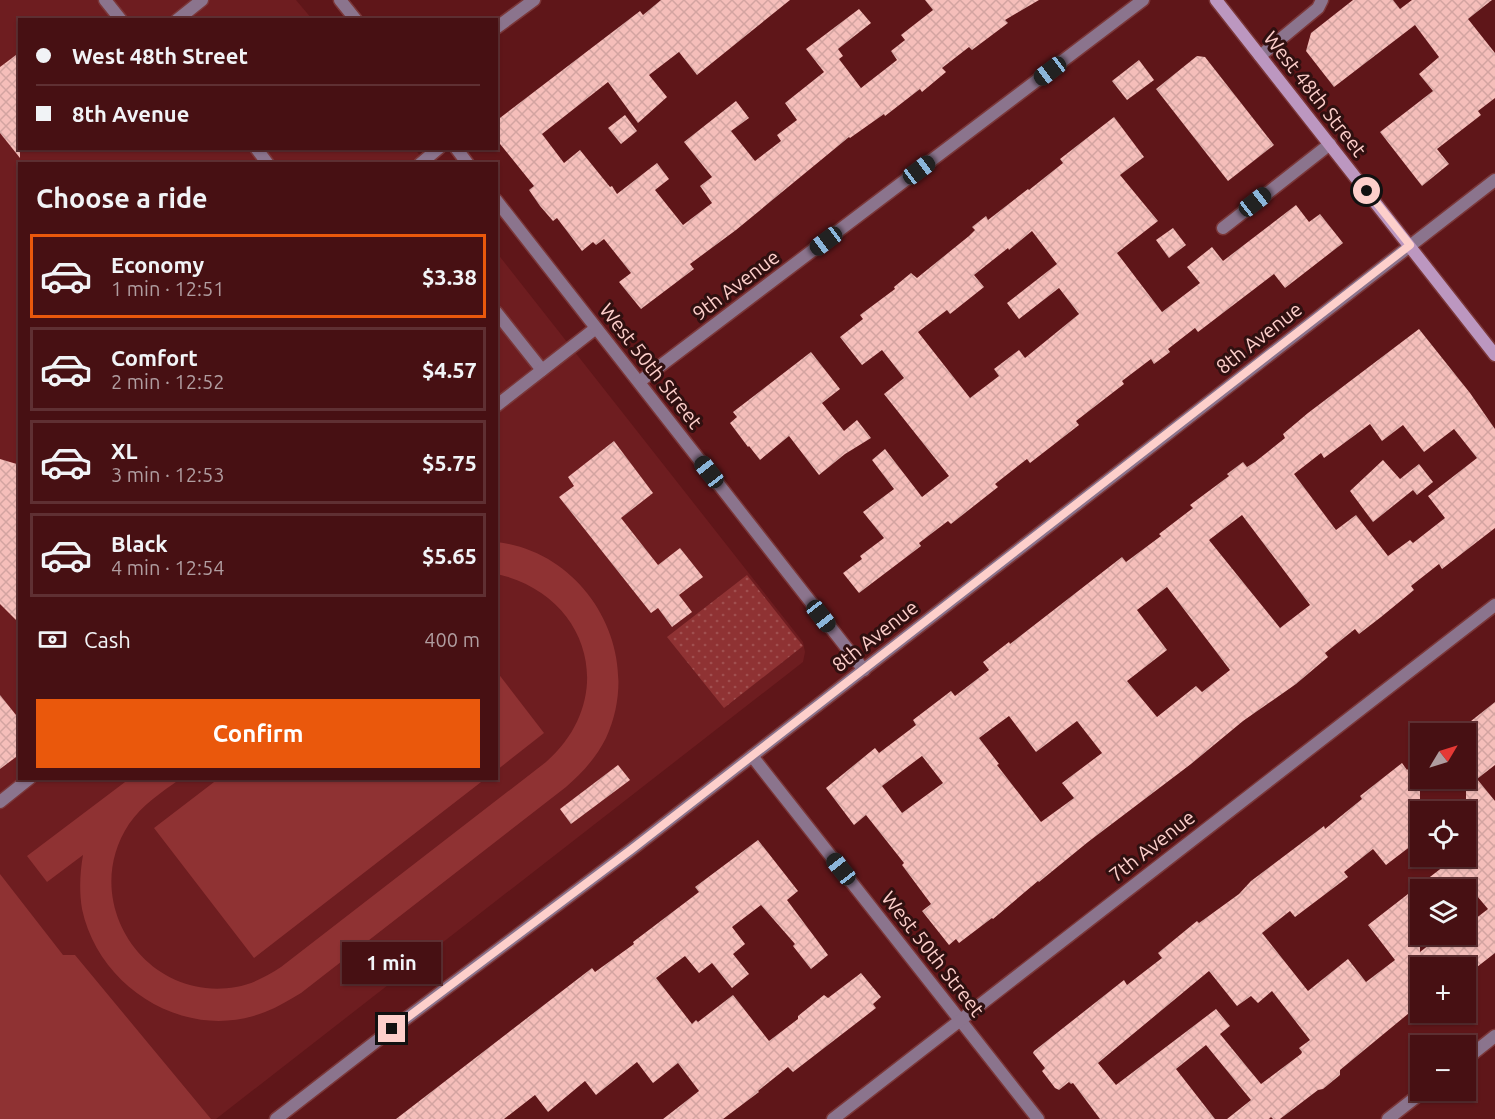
<!DOCTYPE html>
<meta charset="utf-8">
<style>
:root{--surface:#471013;--page:#4e191c;--text:#f1f3f6;--muted:#b09da0;--line:#5f3033;--accent:#ea580c}
body{margin:0;font-family:Ubuntu,sans-serif;background:var(--page);color:var(--text);height:100vh;display:flex;flex-direction:column;font-size:22px;white-space:nowrap}
*{box-sizing:border-box;margin:0}
p{font-size:20px;color:var(--muted)}
.icon{flex:none;width:33px;height:33px;fill:none;stroke:currentColor;stroke-width:2;stroke-linecap:round;stroke-linejoin:round}
.map{position:relative;flex:1;overflow:hidden}
.sheet{position:absolute;left:18px;top:162px;width:480px;height:618px;display:flex;flex-direction:column;background:var(--surface);border-radius:0px;box-shadow:0 2px 4px #0004,0 0 0 2px var(--line)}
.sheet>*{flex:none}
.hud{position:absolute;left:18px;top:18px;width:480px;height:132px;border-radius:0px;box-shadow:0 2px 4px #0004,0 0 0 2px var(--line);display:grid;align-content:center;height:132px;padding:0 18px;background:var(--surface)}
.needle{width:39px;rotate:52deg}
.buttons{position:absolute;left:1410px;top:723px;display:grid;gap:12px}
.buttons a{display:grid;place-items:center;width:66px;height:66px;border-radius:0px;background:var(--surface);box-shadow:0 2px 4px #0004,0 0 0 2px var(--line);font-size:30px}
.end{position:absolute;width:27px;height:27px;margin:-14px;border:8px solid #fdcfcb;background:#111;box-shadow:0 0 0 3px #111}
.from{border-radius:50%}
.bubble{position:absolute;height:42px;border-radius:0px;background:var(--surface);box-shadow:0 2px 4px #0004,0 0 0 2px var(--line);font-size:20px;font-weight:700;line-height:42px;text-align:center}
.car{position:absolute;width:18px;height:36px;margin:-18px -9px;border-radius:8px;box-shadow:0 0 4px 2px #0007;background:linear-gradient(#222 24%,#8ab4d8 0 40%,#222 0 76%,#8ab4d8 0 86%,#222 0)}
.hud b{display:flex;align-items:center;gap:21px;height:57px;font-size:22px}
.hud b+b{border-top:2px solid var(--line)}
.hud i{width:15px;height:15px;background:var(--text)}
ul{padding:0;list-style:none}
li{display:flex;align-items:center;gap:18px;height:84px;margin:0 12px 9px;padding:0 6px;border:3px solid var(--line);border-radius:0px}
li div{flex:1}
li b{display:block;font-size:22px}
li em{font-style:normal;font-weight:700}
li.current{border-color:var(--accent)}
li>.icon{width:54px;height:54px;stroke-width:1.5}
h2{padding:0 18px;font-size:27px;line-height:72px}
.pay{display:flex;align-items:center;gap:15px;height:66px;padding:0 18px;font-size:22px}
.pay p{margin-inline-start:auto}
.button{display:flex;gap:12px;margin-top:auto;padding:12px 18px}
.button a{flex:1;height:69px;border-radius:0px;background:var(--accent);color:#fff;font-size:24px;font-weight:700;line-height:69px;text-align:center}
.map>svg:first-child{display:block}
.built{fill:#6e1d20}
.park{fill:url(#park-dots)}
.pitch{fill:#8f3233}
.building{fill:url(#building-cross-hatch);fill-rule:evenodd}
.lines{fill:none;stroke-linecap:round;stroke-linejoin:round}
.lane-casing{stroke:#7b3739;stroke-width:15}
.street-casing{stroke:#7b3739;stroke-width:15}
.secondary-casing{stroke:#7b3739;stroke-width:15}
.lane{stroke:#8b748d;stroke-width:12}
.street{stroke:#8b748d;stroke-width:12}
.secondary{stroke:#bc97c0;stroke-width:12}
.route{stroke:#fdcfcb;stroke-width:8}
.labels{text-anchor:middle;stroke-width:6;stroke-linejoin:round;paint-order:stroke}
.street-label{font-size:20px;fill:#fdcfcb;stroke:#301010}
</style>
<div class="map">
<svg width="1495" height="1119" viewBox="0 0 1495 1119">
<defs>
<pattern id="park-dots" width="8" height="8" patternUnits="userSpaceOnUse" patternTransform="scale(1.5)"><rect width="8" height="8" fill="#8f3233"/><path d="M2 2h.1M6 6h.1" fill="none" stroke="#a04f4f" stroke-width="1.8" stroke-linecap="round"/></pattern>
<pattern id="building-cross-hatch" width="8" height="8" patternUnits="userSpaceOnUse" patternTransform="scale(1.5)"><rect width="8" height="8" fill="#f5beba"/><path d="M0 0l8 8M0 8l8-8" fill="none" stroke="#d3a4a1"/></pattern>
</defs>
<rect width="100%" height="100%" fill="#5f1619"/>
<polygon class="built" points="0,0 296,0 312,19 20,20 20,148 414,148 426,163 20,164 20,778 496,778 497,253 803,642 805,652 803,662 216,1119 0,1119"/>
<polygon class="park" points="747,575 803,646 724,708 667,637"/>
<g class="pitch">
<path d="M497,542c91,11 148,112 109,196 -10,20 -24,35 -40,49l-265,206c-12,7 -23,14 -36,19 -78,31 -166,-23 -183,-103 -3,-18 -2,-37 1,-54l-36,27 -20,-26 102,-77h51c-18,13 -38,26 -51,45 -51,77 16,179 107,163 17,-3 31,-11 45,-20l265,-205c73,-64 44,-167 -49,-188z"/>
<polygon points="497,672 544,733 497,770"/>
<polygon points="218,779 218,778 485,779 254,958 154,828"/>
<polygon points="0,874 63,955 75,955 211,1119 0,1119"/>
</g>
<g class="building">
<polygon points="661,0 790,0 697,75 679,52 649,75 667,97 638,123 608,82 542,134 564,163 580,150 610,187 612,186 617,194 657,163 669,179 655,190 683,225 712,203 700,186 712,177 684,142 736,101 749,118 731,131 755,161 781,141 777,135 797,120 785,103 824,72 806,49 859,9 871,23 838,49 843,56 839,59 861,88 897,60 891,51 905,40 901,35 933,10 925,0 1039,0 1005,20 1008,23 972,50 969,47 942,68 946,72 922,92 920,89 885,116 884,114 850,138 849,137 736,230 690,264 694,269 641,309 619,282 631,273 604,239 596,245 593,242 582,251 557,218 553,221 540,206 529,190 534,186 496,139 496,121 640,11 643,15"/>
<polygon points="1353,0 1393,0 1400,9 1412,0 1492,0 1468,19 1495,53 1495,98 1478,111 1481,115 1437,149 1449,164 1422,186 1380,132 1433,91 1419,74 1439,57 1415,25 1334,87 1306,51 1311,33"/>
<polygon points="20,52 20,158 0,133 0,67"/>
<polygon points="1197,56 1205,57 1274,145 1228,181 1156,89"/>
<polygon points="1139,60 1154,80 1127,100 1112,81"/>
<polygon points="625,115 637,131 621,144 608,128"/>
<path d="M1114,117l30,40 -24,18 38,46 -41,32 45,59 38,-29 -13,-16 25,-20 11,14 73,-56 13,17 11,-8 23,29 -58,45 -11,-14 -76,58 -3,-4 -27,21 2,3 -16,12 -3,-5 -29,22 2,3 -48,37 3,4 -49,38 -3,-4 -32,25 3,3 -47,37 -3,-3 -29,22 2,3 -62,47 -16,-20 19,-14 -2,-3 24,-18 -21,-26 31,-23 -22,-29 13,-11 37,48 27,-21 -65,-82 20,-16 -22,-28 -20,15 -22,-28 23,-18 -3,-4 35,-26 -1,-2 17,-14 6,5 52,-42 6,-6 -3,-3 14,-11 2,4 40,-31 1,1 34,-27 -3,-4zM1032,231l25,33 -50,39 12,16 40,-31 20,26 -54,44 -6,-8 -25,19 5,7 -29,22 -52,-66 29,-22 3,4 34,-27 -10,-12 34,-27 1,2z"/>
<polygon points="1173,228 1186,245 1169,258 1156,240"/>
<path d="M1419,329l51,64 25,36v99l-53,41 -3,-5 -28,22 3,4 -33,27 -22,17 -4,-5 -30,24 3,4 -32,27 -53,37 -52,43 -103,78 -49,40 -1,-1 -45,38 -1,-1 -33,25 -3,-4 -7,6 -27,-34 9,-7 -29,-39 2,-2 -38,-48 -12,10 -28,-37 49,-40 4,5 37,-28 -3,-5 38,-29 4,5 34,-26 -6,-8 26,-20 1,2 112,-87 4,5 35,-26 -2,-2 34,-26 -3,-3 39,-29 -2,-2 16,-12 4,5 8,-5 30,-24 -2,-4 25,-21zM1370,424l12,17 21,-16 21,27 30,-23 23,29 -49,38 17,22 -32,25 -3,-3 -22,16 -32,-41 -20,15 -42,-56 27,-21 3,5zM1242,515l68,90 -30,23 -71,-88zM1167,587l63,83 -28,22 -6,-6 -39,31 -30,-36 40,-31 -30,-40zM1009,716l27,36 41,-31 25,32 -40,30 12,15 -33,24 -44,-57 2,-1 -20,-26zM922,756l21,27 -41,30 -20,-27z"/>
<polygon points="811,352 840,389 822,403 844,431 857,420 871,438 845,454 819,475 789,436 760,460 749,446 748,447 730,423 737,417 733,412"/>
<polygon points="614,441 653,493 621,518 658,565 680,548 703,577 679,595 692,612 672,627 658,608 651,613 559,497 574,486 568,477"/>
<polygon points="0,459 20,465 20,624 0,604"/>
<polygon points="1383,460 1400,479 1419,464 1433,482 1417,495 1413,490 1373,522 1350,491"/>
<polygon points="0,695 20,720 20,754 0,769"/>
<path d="M1495,702v63l-18,14 18,22v152l-18,14 -5,-6 -8,7h-44v36l-80,66v5l-17,14 -5,1 -38,29h-7l-2,-2 -2,2h-42l24,-19 -45,-55 -30,24 39,50h-115l-27,-36 -2,1 -2,-2 -10,8 -4,-2 -13,-17 3,-3 -12,-15 1,-2 90,-71 3,5 35,-27 -4,-5 39,-32 2,2 40,-29 12,-13 73,-55 1,3 37,-30 -2,-3 42,-33 5,7 13,-11v80l-34,26 -13,-16 -29,23 4,5 -53,40 -5,-6 -28,22 46,58 40,-32 18,23 29,-22 -27,-35 89,-69h9v-131zM1420,890h52l16,19 -22,17v8h-23l-23,18zM1209,971l28,35 14,-10 7,7 14,-12 38,49 -11,8 3,4 -1,2 -40,30 -41,-50 10,-8 -14,-17 -100,76 -18,-22z"/>
<polygon points="618,765 630,780 571,824 560,809"/>
<polygon points="758,840 798,891 787,900 828,955 811,969 793,946 795,944 761,905 732,927 745,944 733,954 749,974 732,988 712,963 699,973 685,956 656,978 692,1024 696,1020 698,1022 733,995 769,1041 798,1019 798,1016 824,995 828,998 861,973 881,997 873,1004 876,1008 793,1072 788,1067 758,1091 759,1092 723,1119 663,1119 699,1091 678,1063 653,1083 637,1062 596,1095 585,1081 548,1112 535,1095 504,1119 396,1119 592,968 595,972 634,944 633,942 699,892 695,887"/>
</g>
<g class="lines">
<g class="lane-casing">
<g id="lane">
<polyline points="105,0 121,20"/>
<polyline points="177,20 202,0"/>
<polyline points="1260,56 1318,8 1322,0"/>
<polyline points="256,148 268,164"/>
<polyline points="420,164 439,148"/>
<polyline points="1223,228 1330,144"/>
<polyline points="496,312 542,370"/>
<polyline points="496,406 596,328"/>
<polyline points="0,802 30,778"/>
</g>
</g>
<g class="street-casing">
<g id="street">
<polyline points="340,0 356,20"/>
<polyline points="496,28 534,0"/>
<polyline points="456,148 468,164"/>
<polyline points="496,200 864,670"/>
<polyline points="639,382 1143,0"/>
<polyline points="752,756 1038,1119"/>
<polyline points="1466,1059 1495,1036"/>
<polyline points="276,1119 392,1029 632,849 1495,180"/>
<polyline points="833,1119 1495,605"/>
<polyline points="1388,1119 1425,1090"/>
</g>
</g>
<g class="secondary-casing">
<polyline id="secondary" points="1216,0 1495,355"/>
</g>
<use href="#lane" class="lane"/>
<use href="#street" class="street"/>
<use href="#secondary" class="secondary"/>
</g>
<g class="lines">
<polyline class="route" points="392,1029 632,849 1410,245 1367,191"/>
</g>
<g class="labels">
<g class="street-label">
<text transform="translate(1315 94) rotate(52)" y="7">West 48th Street</text>
<text transform="translate(736 285) rotate(-37)" y="7">9th Avenue</text>
<text transform="translate(1259 338) rotate(-38)" y="7">8th Avenue</text>
<text transform="translate(651 366) rotate(52)" y="7">West 50th Street</text>
<text transform="translate(875 636) rotate(-38)" y="7">8th Avenue</text>
<text transform="translate(1152 846) rotate(-38)" y="7">7th Avenue</text>
<text transform="translate(933 954) rotate(52)" y="7">West 50th Street</text>
</g>
</g>
</svg>
<div class="buttons">
<a><svg class="needle" viewBox="-14 -14 28 28"><path d="M0-13l5 13h-10z" fill="#e53935"/><path d="M0 13l5-13h-10z" fill="#b09da0"/></svg></a>
<a><svg class="icon" aria-label="locate" viewBox="0 0 24 24"><circle cx="12" cy="12" r="6"/><path d="M12 2v4M12 18v4M2 12h4M18 12h4"/></svg></a>
<a><svg class="icon" aria-label="layers" viewBox="0 0 24 24"><path d="M12 4l9 5-9 5-9-5zM3 14l9 5 9-5"/></svg></a>
<a>+</a>
<a>−</a>
</div>
<i class="end from" style="left:1367px;top:191px"></i>
<i class="end" style="left:392px;top:1029px"></i>
<div class="bubble" style="left:342px;top:942px;width:99px">1 min</div>
<i class="car" style="left:1050px;top:71px;rotate:233deg"></i>
<i class="car" style="left:919px;top:170px;rotate:53deg"></i>
<i class="car" style="left:1255px;top:202px;rotate:52deg"></i>
<i class="car" style="left:826px;top:241px;rotate:233deg"></i>
<i class="car" style="left:709px;top:472px;rotate:322deg"></i>
<i class="car" style="left:821px;top:616px;rotate:142deg"></i>
<i class="car" style="left:841px;top:869px;rotate:322deg"></i>
<div class="hud">
<b><i class="from"></i>West 48th Street</b>
<b><i></i>8th Avenue</b>
</div>
<section class="sheet">
<h2>Choose a ride</h2>
<ul>
<li class="current"><svg class="icon" aria-label="car" viewBox="0 0 24 24"><path d="M5 17H2v-5l4-1 3-4h7l3 4 3 1v5h-3M9 17h6M6 11h13"/><circle cx="7" cy="17" r="2"/><circle cx="17" cy="17" r="2"/></svg><div><b>Economy</b><p>1 min · 12:51</p></div><em>$3.38</em></li>
<li><svg class="icon" aria-label="car" viewBox="0 0 24 24"><path d="M5 17H2v-5l4-1 3-4h7l3 4 3 1v5h-3M9 17h6M6 11h13"/><circle cx="7" cy="17" r="2"/><circle cx="17" cy="17" r="2"/></svg><div><b>Comfort</b><p>2 min · 12:52</p></div><em>$4.57</em></li>
<li><svg class="icon" aria-label="car" viewBox="0 0 24 24"><path d="M5 17H2v-5l4-1 3-4h7l3 4 3 1v5h-3M9 17h6M6 11h13"/><circle cx="7" cy="17" r="2"/><circle cx="17" cy="17" r="2"/></svg><div><b>XL</b><p>3 min · 12:53</p></div><em>$5.75</em></li>
<li><svg class="icon" aria-label="car" viewBox="0 0 24 24"><path d="M5 17H2v-5l4-1 3-4h7l3 4 3 1v5h-3M9 17h6M6 11h13"/><circle cx="7" cy="17" r="2"/><circle cx="17" cy="17" r="2"/></svg><div><b>Black</b><p>4 min · 12:54</p></div><em>$5.65</em></li>
</ul>
<div class="pay"><svg class="icon" aria-label="cash" viewBox="0 0 24 24"><path d="M3 7h18v10H3z"/><circle cx="12" cy="12" r="2"/></svg>Cash<p>400 m</p></div>
<div class="button"><a>Confirm</a></div>
</section>
</div>
